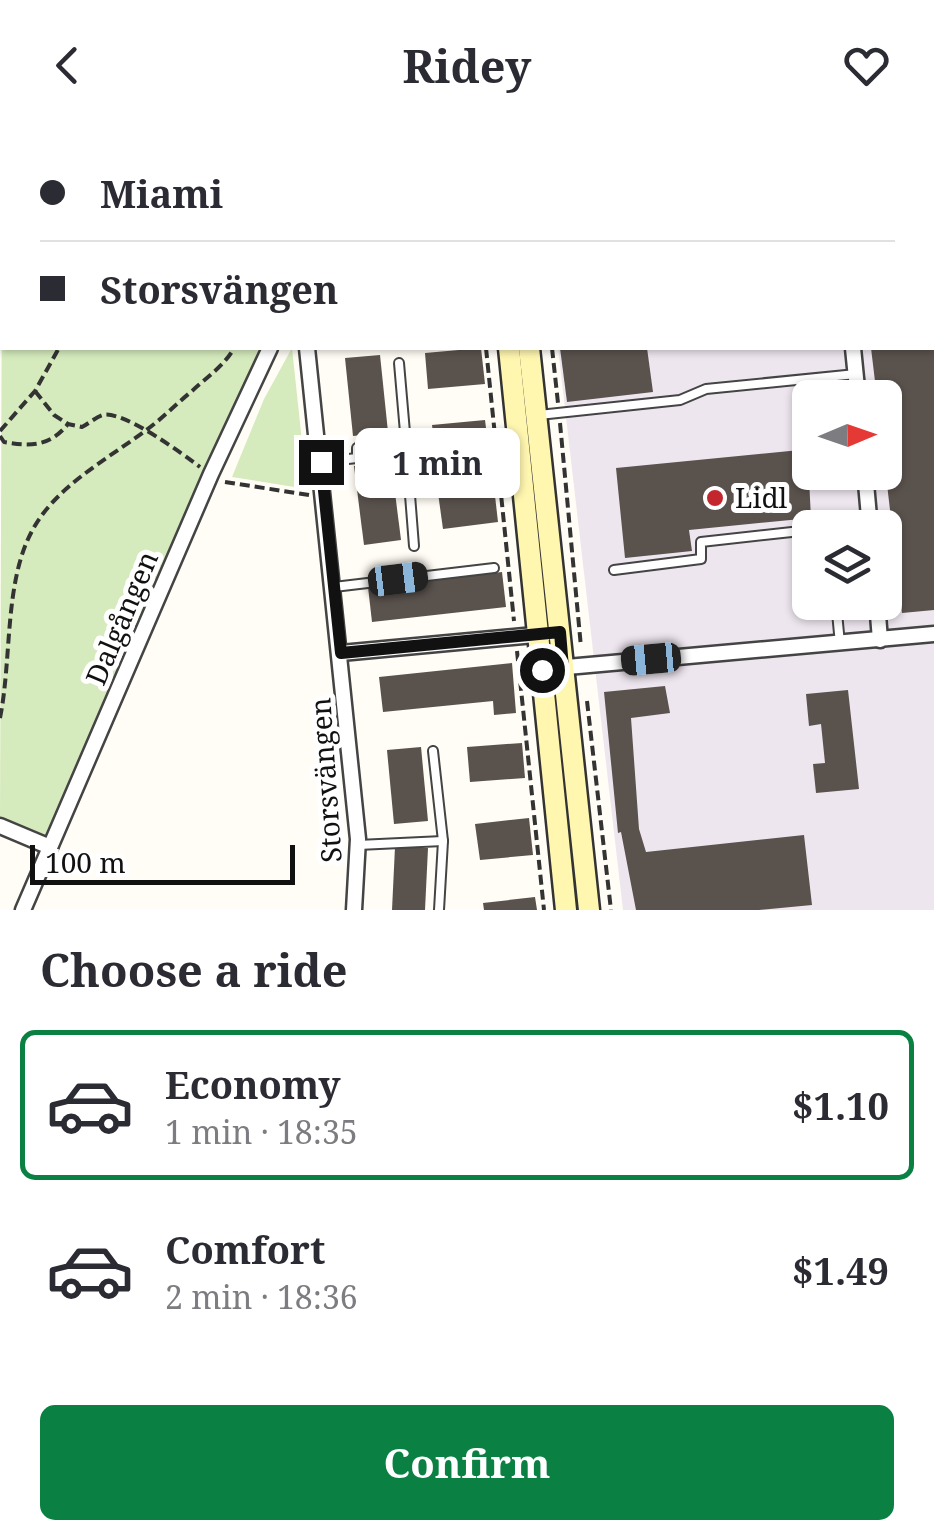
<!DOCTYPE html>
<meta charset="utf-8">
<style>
:root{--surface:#fff;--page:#f2f2f3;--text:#2b2b33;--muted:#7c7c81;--line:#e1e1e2;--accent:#0b8043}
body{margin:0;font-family:"Noto Serif",serif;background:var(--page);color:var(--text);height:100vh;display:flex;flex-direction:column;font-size:38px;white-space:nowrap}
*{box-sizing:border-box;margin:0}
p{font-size:32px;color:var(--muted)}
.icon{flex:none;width:55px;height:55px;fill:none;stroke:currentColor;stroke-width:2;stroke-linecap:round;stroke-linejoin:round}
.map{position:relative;height:780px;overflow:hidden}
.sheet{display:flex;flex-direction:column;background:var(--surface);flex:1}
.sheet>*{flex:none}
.hud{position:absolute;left:0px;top:0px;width:935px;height:220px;box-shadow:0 2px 8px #0004;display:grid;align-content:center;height:220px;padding:0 40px;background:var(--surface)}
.needle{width:65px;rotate:88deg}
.buttons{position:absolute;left:792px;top:250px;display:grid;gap:20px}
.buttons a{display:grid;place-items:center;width:110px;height:110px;border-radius:15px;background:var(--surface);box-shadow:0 2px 8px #0004;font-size:50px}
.scale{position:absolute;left:30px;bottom:25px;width:265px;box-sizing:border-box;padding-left:10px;border:5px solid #111;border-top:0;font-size:28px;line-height:35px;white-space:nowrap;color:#111;-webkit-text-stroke:8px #fff;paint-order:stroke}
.end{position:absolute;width:45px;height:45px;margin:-22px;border:12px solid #111;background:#fff;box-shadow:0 0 0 5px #fff}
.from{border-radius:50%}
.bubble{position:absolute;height:70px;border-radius:15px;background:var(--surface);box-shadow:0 2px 8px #0004;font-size:32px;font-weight:700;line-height:70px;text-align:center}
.car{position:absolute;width:30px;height:60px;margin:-30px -15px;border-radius:12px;box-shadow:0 0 8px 2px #0007;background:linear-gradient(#222 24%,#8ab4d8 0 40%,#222 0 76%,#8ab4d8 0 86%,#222 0)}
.hud b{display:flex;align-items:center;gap:35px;height:95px;font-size:38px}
.hud b+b{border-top:2px solid var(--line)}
.hud i{width:25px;height:25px;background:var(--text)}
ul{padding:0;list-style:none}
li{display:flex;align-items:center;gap:30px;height:150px;margin:0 20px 15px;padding:0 20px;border:5px solid transparent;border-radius:15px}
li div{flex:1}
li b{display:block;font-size:38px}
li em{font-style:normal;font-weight:700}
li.current{border-color:var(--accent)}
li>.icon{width:90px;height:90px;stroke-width:1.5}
h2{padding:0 40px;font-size:45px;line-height:120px}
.primary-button{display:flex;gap:20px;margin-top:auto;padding:20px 40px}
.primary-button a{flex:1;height:115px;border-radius:15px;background:var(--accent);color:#fff;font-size:40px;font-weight:700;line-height:115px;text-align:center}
header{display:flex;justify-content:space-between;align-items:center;height:130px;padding:0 40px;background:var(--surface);font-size:45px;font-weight:700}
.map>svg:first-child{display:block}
.industrial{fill:#eee6ef;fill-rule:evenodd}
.green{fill:#d5ebbd}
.building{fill:#5a524d}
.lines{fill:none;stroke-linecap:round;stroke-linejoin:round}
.service-casing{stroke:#444;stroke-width:12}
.minor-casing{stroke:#444;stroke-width:19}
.secondary-casing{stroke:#333;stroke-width:25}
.path{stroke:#333;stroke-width:4;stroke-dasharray:10 5;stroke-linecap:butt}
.service{stroke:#fff;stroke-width:8}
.minor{stroke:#fff;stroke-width:14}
.secondary{stroke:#fff6b0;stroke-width:20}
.route{stroke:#111;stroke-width:12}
.poi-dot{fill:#c4262e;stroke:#fff;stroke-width:4}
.labels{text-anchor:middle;stroke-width:10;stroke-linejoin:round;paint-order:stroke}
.poi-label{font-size:28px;fill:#111;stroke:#fff;text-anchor:start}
.street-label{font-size:28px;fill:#111;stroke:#fff}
</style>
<header><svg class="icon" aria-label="back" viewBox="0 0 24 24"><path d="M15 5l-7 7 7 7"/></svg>Ridey<svg class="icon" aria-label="heart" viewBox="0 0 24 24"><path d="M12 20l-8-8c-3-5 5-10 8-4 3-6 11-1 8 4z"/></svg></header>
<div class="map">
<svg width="934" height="780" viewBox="0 0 934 780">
<rect width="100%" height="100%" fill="#fffdf5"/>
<path class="industrial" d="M535,0h399v780h-311l-65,-562h374v-216zM810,268h75v74h-75zM810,398h75v74h-75z"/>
<g class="green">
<rect x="22" y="0" width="245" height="2"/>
<polygon points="2,110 2,218 267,218 41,714 0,689"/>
<polygon points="292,218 307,359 232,347 264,269"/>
</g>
<g class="building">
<polygon points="481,218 485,254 428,259 425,223"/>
<polygon points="560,218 647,218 653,262 567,272"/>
<polygon points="871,218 934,218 934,480 902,483 885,337 885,268 877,268"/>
<polygon points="380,225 388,302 353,306 345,228"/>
<polygon points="485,290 489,322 436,328 432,295"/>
<polygon points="810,319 810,342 823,342 824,347 809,349 811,388 689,400 692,421 625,428 616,338"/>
<polygon points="391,331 401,410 364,415 354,336"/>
<polygon points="494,357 498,392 443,399 438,363"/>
<polygon points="502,442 506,477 372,492 368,457"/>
<polygon points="512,533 516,583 494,585 493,571 383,582 379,547"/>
<polygon points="665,556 670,583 631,588 639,699 646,722 804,705 812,775 759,780 636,780 621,702 618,703 604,562"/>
<polygon points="848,560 859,659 816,663 813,634 825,633 821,594 809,596 806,564"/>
<polygon points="522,613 525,648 470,652 467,617"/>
<polygon points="421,617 428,691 394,694 387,620"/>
<polygon points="529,688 533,725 480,730 475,694"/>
<polygon points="395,717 428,718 425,780 392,780"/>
<polygon points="535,767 537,780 484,780 483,773"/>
</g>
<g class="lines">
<g class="service-casing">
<g id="service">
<polyline points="630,0 631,2"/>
<polyline points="399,233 406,314"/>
<polyline points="539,285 680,270 706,259 856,244"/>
<polyline points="321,332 357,328 357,318 406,314 414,416"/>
<polyline points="614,440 701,429 701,412 810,400"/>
<polyline points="334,457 494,438"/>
<polyline points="836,472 840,514"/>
<polyline points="433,621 443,711 439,780"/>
<polyline points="358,715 443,711"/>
</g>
</g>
<g class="minor-casing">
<g id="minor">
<polyline points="829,0 829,2"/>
<polyline points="285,1 315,0"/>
<polyline points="307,218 358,709 354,780"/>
<polyline points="853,218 858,268"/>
<polyline points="865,342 870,398"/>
<polyline points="877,472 880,510"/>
<polyline points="341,523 545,504"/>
<polyline points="556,538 934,504"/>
<polyline points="0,696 50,717"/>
<polyline points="23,780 211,344 270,218"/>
</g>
</g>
<g class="secondary-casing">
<g id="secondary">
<polyline points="486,0 486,2"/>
<polyline points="507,0 507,2"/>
<polyline points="509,218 566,780"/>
<polyline points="529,218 589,780"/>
</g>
</g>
<g class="path">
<polyline points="38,0 53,2"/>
<polyline points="121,0 122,2"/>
<polyline points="464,0 465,2"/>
<polyline points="529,0 529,2"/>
<polyline points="14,2 15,0"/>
<polyline points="105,2 115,0"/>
<polyline points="212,2 212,0"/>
<polyline points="0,81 2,68"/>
<polyline points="486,218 514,491"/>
<polyline points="552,218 558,273"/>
<polyline points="35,261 54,285 68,294"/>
<polyline points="560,293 581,517"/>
<polyline points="0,301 35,261 59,218"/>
<path d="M0,306l4,6c28,5 46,4 64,-18l14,3c6,-3 14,-10 21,-12 20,-5 80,39 97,52"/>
<polyline points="225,352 309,365"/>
<polyline points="517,521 544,780"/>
<polyline points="587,571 611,780"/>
<path d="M0,588c12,-59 4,-135 32,-187 23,-44 74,-71 113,-100 17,-12 31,-27 47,-40 14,-13 33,-26 42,-43"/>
</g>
<use href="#service" class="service"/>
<use href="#minor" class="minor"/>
<use href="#secondary" class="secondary"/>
</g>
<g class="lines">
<polyline class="route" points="321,332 341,523 560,502 563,538 542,540"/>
</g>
<circle class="poi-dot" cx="715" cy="368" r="10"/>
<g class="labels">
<g class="poi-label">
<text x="735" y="378">Lidl</text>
</g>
<g class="street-label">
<text transform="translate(122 488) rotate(-67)" y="10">Dalgången</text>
<text transform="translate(326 650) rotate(-94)" y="10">Storsvängen</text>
</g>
</g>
</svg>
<div class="buttons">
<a><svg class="needle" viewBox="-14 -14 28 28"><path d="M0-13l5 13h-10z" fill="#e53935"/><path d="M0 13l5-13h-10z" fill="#7c7c81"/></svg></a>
<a><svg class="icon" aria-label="layers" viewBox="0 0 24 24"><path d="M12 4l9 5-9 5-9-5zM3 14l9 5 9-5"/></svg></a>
</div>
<div class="scale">100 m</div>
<i class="end from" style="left:542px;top:540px"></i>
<i class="end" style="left:321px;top:332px"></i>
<div class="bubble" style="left:355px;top:298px;width:165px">1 min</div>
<i class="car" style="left:398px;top:449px;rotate:83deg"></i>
<i class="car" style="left:651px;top:529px;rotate:265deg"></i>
<div class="hud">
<b><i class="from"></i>Miami</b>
<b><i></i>Storsvängen</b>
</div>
</div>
<section class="sheet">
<h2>Choose a ride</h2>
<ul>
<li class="current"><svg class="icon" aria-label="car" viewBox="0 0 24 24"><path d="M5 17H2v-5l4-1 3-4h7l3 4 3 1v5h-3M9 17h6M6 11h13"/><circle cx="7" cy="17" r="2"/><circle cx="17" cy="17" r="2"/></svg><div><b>Economy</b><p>1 min · 18:35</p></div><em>$1.10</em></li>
<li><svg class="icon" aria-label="car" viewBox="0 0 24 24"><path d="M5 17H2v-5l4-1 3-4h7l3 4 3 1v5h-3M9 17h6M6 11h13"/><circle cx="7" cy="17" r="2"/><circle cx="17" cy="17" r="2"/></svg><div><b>Comfort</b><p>2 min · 18:36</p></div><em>$1.49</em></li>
</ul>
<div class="primary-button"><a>Confirm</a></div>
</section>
